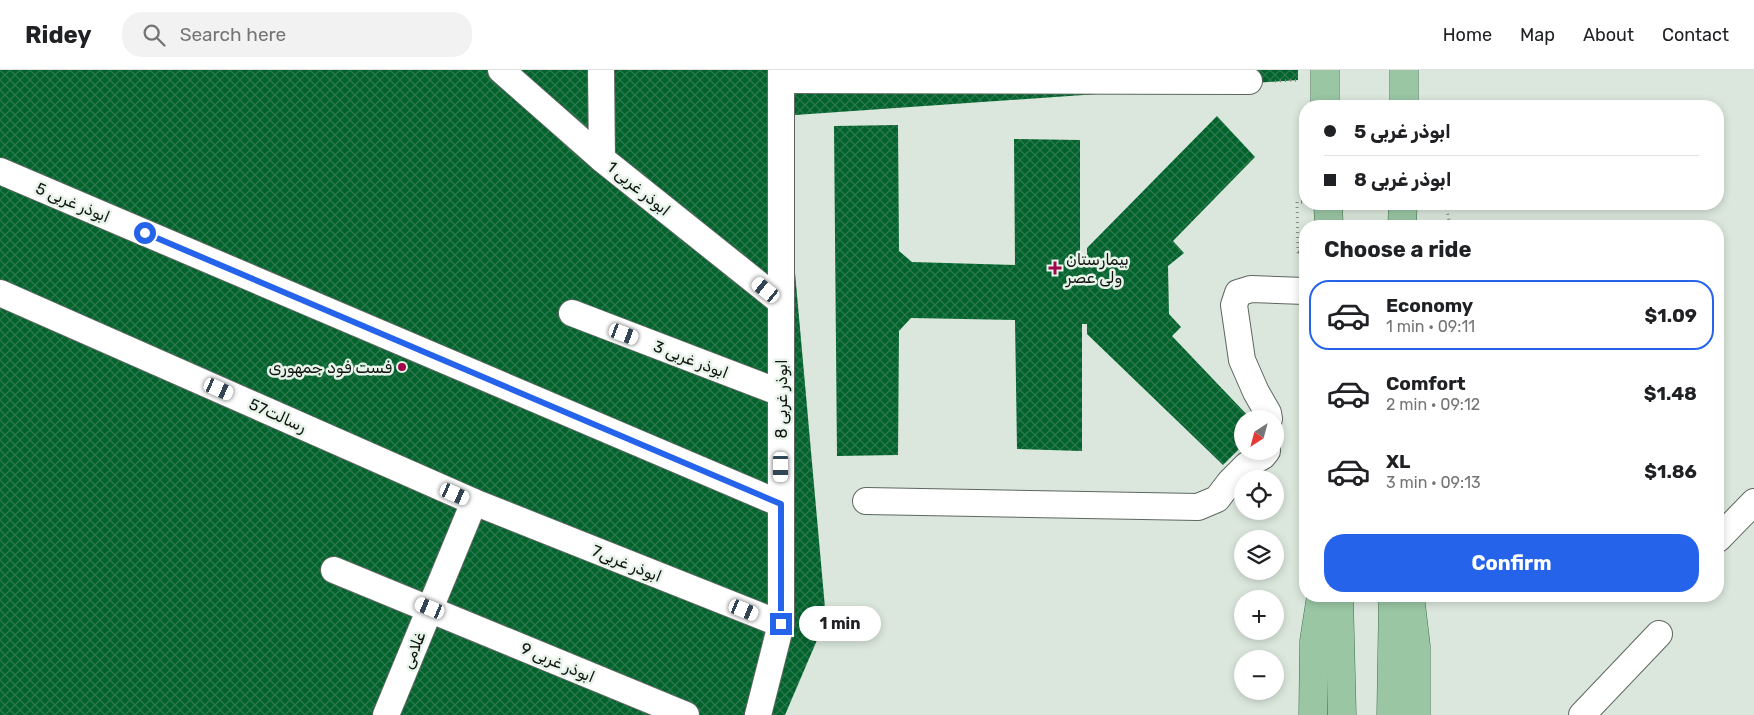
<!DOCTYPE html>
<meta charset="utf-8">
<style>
:root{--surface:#fff;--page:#f2f2f2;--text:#202124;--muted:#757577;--line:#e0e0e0;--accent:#2563eb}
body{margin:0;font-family:Rubik,Vazirmatn,sans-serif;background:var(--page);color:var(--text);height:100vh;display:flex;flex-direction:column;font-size:19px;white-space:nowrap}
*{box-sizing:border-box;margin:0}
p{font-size:16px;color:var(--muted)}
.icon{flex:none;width:28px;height:28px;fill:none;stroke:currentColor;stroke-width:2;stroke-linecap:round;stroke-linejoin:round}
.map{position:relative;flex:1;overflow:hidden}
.details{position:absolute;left:1299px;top:150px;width:425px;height:382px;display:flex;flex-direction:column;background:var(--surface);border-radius:20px;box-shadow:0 2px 8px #0003}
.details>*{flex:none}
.top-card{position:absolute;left:1299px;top:30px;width:425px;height:110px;border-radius:20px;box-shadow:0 2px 8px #0003;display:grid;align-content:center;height:110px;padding:0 25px;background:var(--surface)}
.needle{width:32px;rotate:216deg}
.tools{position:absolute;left:1234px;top:340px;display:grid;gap:10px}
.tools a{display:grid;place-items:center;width:50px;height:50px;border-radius:50%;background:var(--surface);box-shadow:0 2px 8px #0003;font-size:25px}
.end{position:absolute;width:22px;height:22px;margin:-11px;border:6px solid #2563eb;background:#fff;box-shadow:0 0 0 2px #fff}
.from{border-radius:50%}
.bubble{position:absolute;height:35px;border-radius:18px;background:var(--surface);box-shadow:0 2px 8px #0003;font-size:16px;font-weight:700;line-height:35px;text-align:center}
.car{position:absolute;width:15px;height:30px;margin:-15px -8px;border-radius:6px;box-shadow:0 0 4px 1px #0007;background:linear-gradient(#fff 24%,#345 0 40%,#fff 0 76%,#345 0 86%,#fff 0)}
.top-card b{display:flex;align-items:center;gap:18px;height:48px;font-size:19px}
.top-card b+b{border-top:1px solid var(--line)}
.top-card i{width:12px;height:12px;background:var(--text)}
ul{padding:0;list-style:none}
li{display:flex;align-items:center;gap:15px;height:70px;margin:0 10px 8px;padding:0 15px;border:2px solid transparent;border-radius:20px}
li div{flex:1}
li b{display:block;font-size:19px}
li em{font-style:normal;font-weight:700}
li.selected{border-color:var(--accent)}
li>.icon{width:45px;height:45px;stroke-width:1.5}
h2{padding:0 25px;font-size:22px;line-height:60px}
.primary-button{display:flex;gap:10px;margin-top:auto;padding:10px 25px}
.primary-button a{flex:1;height:58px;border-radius:20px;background:var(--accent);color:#fff;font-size:20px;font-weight:700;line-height:58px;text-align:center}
header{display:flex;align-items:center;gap:30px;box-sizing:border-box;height:70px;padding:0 25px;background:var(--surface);border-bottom:1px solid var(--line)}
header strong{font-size:24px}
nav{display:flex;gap:28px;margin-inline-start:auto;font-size:18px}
.search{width:350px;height:45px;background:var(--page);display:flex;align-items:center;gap:12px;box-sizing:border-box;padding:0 18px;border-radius:20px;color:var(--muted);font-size:19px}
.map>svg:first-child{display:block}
.building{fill:url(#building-cross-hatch)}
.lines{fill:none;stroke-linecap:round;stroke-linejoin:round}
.minor-casing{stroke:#5d675f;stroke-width:28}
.major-casing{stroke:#3e6f4a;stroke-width:29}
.path{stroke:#818981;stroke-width:3;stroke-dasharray:1 4;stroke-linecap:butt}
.minor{stroke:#fff;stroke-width:26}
.major{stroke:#9ac6a4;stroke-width:28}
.route{stroke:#2563eb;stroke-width:6}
.poi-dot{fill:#a0074b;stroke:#e8f4ea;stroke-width:2}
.labels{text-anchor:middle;stroke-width:5;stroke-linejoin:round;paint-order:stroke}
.street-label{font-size:16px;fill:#111511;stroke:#e8f4ea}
.poi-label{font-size:16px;fill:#111511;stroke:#e8f4ea;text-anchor:start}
</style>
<header>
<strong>Ridey</strong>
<div class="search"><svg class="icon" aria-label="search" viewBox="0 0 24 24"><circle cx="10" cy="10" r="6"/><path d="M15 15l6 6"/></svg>Search here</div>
<nav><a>Home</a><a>Map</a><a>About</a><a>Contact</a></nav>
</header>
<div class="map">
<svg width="1754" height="645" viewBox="0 0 1754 645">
<defs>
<pattern id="building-cross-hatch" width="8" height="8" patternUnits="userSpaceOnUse" patternTransform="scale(1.25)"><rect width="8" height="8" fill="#01632c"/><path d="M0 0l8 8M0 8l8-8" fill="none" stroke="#2f784f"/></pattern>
</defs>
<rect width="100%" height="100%" fill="#dbe7dc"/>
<g class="building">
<polygon points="0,0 1298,0 1298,10 781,46 826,549 785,645 0,645"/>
<polygon points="1217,46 1255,87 1173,171 1184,183 1168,196 1169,244 1181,257 1172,266 1251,349 1242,349 1242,376 1223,395 1087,264 1087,254 1082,254 1082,381 1017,379 1015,250 911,248 899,261 898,385 837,386 834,56 898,55 899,181 912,192 1015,195 1014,69 1080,70 1080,194 1087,195 1087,178"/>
</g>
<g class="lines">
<g class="minor-casing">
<g id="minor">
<polyline points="501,0 602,89 781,232"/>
<polyline points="601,0 602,89"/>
<polyline points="781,10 1249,11"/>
<polyline points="0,101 781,434"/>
<polyline points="0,223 474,432 781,554"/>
<polyline points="572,243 781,323"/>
<polyline points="1269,349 1268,343 1256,322 1242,290 1234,235 1238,223 1251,219 1305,221"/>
<polyline points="866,431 1198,437 1217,429 1230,412 1247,395 1263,386 1267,381"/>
<polyline points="1718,469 1754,432"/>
<polyline points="334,500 686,645"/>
<polyline points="386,645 474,432"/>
<polyline points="758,645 781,554 781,0"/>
<polyline points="1582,645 1659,564"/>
</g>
</g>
<g class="major-casing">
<g id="major">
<polyline points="1325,0 1325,36"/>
<polyline points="1404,36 1404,0"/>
<polyline points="1328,134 1329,156"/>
<polyline points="1402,156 1403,134"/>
<polyline points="1339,526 1342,645"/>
<polyline points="1410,526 1416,576 1416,645"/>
<polyline points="1313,645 1314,571 1321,526"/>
<polyline points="1391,645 1393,526"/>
</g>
</g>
<g class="path">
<polyline points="1275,11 1298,10"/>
<polyline points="1302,132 1297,132 1298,182 1305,182"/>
<polyline points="1446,134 1450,156"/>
</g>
<use href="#minor" class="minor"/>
<use href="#major" class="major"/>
</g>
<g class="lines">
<polyline class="route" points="145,163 781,434 781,554"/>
</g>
<g class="poi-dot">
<path d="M1052.5 190.5h5v5h5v5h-5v5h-5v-5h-5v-5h5z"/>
<circle cx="402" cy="297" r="5"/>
</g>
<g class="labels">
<g class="street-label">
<text transform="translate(639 118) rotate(39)" y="6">ابوذر غربی 1</text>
<text transform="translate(73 132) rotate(23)" y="6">ابوذر غربی 5</text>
<text transform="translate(691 289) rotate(21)" y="6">ابوذر غربی 3</text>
<text transform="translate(781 329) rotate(-90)" y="6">ابوذر غربی 8</text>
<text transform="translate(278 345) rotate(24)" y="6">رسالت57</text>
<text transform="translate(627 493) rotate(22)" y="6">ابوذر غربی7</text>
<text transform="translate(413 580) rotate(-68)" y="6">غلامی</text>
<text transform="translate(558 592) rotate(23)" y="6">ابوذر غربی 9</text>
</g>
<g class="poi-label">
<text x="1066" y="195">بیمارستان<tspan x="1066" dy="18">ولی عصر</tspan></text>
<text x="392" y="303" text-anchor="end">فست فود جمهوری</text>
</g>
</g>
</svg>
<div class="tools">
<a><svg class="needle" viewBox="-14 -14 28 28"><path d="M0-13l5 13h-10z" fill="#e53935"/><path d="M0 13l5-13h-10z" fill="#757577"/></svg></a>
<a><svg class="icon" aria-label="locate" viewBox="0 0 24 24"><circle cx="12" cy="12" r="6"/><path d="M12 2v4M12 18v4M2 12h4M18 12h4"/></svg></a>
<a><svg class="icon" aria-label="layers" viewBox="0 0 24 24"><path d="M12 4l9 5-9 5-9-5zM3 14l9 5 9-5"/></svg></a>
<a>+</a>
<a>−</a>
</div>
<i class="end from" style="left:145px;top:163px"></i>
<i class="end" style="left:781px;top:554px"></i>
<div class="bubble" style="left:799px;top:536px;width:82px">1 min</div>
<i class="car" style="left:766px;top:220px;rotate:309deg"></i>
<i class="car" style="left:624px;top:264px;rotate:111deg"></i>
<i class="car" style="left:219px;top:319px;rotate:114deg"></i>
<i class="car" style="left:781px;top:397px;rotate:180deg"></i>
<i class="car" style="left:455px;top:424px;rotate:114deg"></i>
<i class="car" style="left:430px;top:538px;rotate:292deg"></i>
<i class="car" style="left:744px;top:540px;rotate:112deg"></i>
<div class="top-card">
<b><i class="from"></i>ابوذر غربی 5</b>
<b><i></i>ابوذر غربی 8</b>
</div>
<section class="details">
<h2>Choose a ride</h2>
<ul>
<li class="selected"><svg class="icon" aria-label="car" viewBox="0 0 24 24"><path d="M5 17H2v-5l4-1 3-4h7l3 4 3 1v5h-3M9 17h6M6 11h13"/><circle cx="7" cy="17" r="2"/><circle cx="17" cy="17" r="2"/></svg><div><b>Economy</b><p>1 min · 09:11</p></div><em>$1.09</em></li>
<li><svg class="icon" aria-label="car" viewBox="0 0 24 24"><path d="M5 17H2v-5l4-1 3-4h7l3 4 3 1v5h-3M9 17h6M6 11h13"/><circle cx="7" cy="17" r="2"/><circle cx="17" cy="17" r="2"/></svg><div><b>Comfort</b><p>2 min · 09:12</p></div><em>$1.48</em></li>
<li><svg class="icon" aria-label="car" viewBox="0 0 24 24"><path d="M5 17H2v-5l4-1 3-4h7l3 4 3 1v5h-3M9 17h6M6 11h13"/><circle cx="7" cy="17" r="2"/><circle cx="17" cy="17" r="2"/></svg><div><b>XL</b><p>3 min · 09:13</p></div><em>$1.86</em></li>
</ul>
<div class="primary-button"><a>Confirm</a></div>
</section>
</div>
